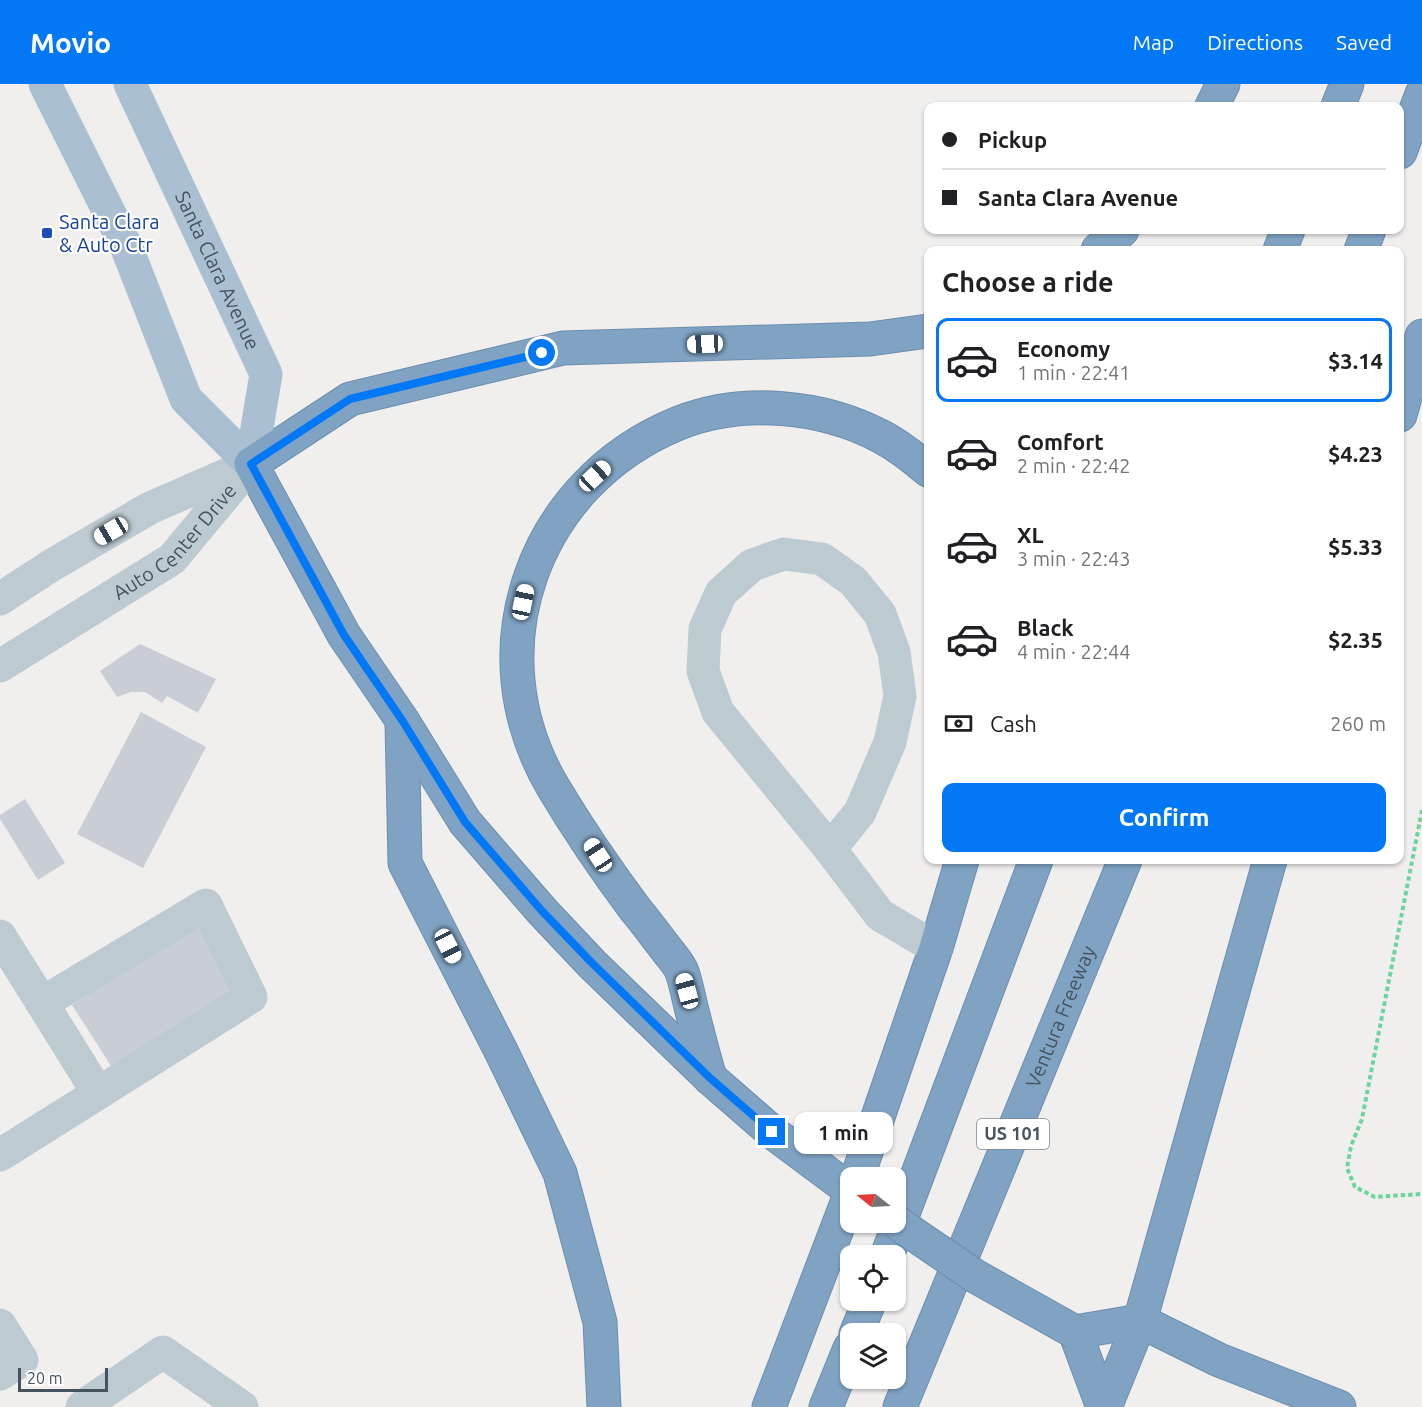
<!DOCTYPE html>
<meta charset="utf-8">
<style>
:root{--surface:#fff;--page:#f6f6f6;--text:#202124;--muted:#757577;--line:#e0e0e0;--accent:#0378f6}
body{margin:0;font-family:Ubuntu,sans-serif;background:var(--page);color:var(--text);height:100vh;display:flex;flex-direction:column;font-size:22px;white-space:nowrap}
*{box-sizing:border-box;margin:0}
p{font-size:20px;color:var(--muted)}
.icon{flex:none;width:33px;height:33px;fill:none;stroke:currentColor;stroke-width:2;stroke-linecap:round;stroke-linejoin:round}
.map{position:relative;flex:1;overflow:hidden}
.details{position:absolute;left:924px;top:162px;width:480px;height:618px;display:flex;flex-direction:column;background:var(--surface);border-radius:12px;box-shadow:0 2px 4px #0004}
.details>*{flex:none}
.top-card{position:absolute;left:924px;top:18px;width:480px;height:132px;border-radius:12px;box-shadow:0 2px 4px #0004;display:grid;align-content:center;height:132px;padding:0 18px;background:var(--surface)}
.needle{width:39px;rotate:288deg}
.tools{position:absolute;left:840px;top:1083px;display:grid;gap:12px}
.tools a{display:grid;place-items:center;width:66px;height:66px;border-radius:12px;background:var(--surface);box-shadow:0 2px 4px #0004;font-size:30px}
.scale{position:absolute;left:18px;bottom:15px;width:90px;box-sizing:border-box;padding-left:6px;border:3px solid #44535e;border-top:0;font-size:16px;line-height:21px;white-space:nowrap;color:#44535e;-webkit-text-stroke:4px #fff;paint-order:stroke}
.end{position:absolute;width:27px;height:27px;margin:-14px;border:8px solid #0378f6;background:#fff;box-shadow:0 0 0 3px #fff}
.from{border-radius:50%}
.bubble{position:absolute;height:42px;border-radius:12px;background:var(--surface);box-shadow:0 2px 4px #0004;font-size:20px;font-weight:600;line-height:42px;text-align:center}
.car{position:absolute;width:18px;height:36px;margin:-18px -9px;border-radius:8px;box-shadow:0 0 4px 2px #0007;background:linear-gradient(#fff 24%,#345 0 40%,#fff 0 76%,#345 0 86%,#fff 0)}
.top-card b{display:flex;align-items:center;gap:21px;height:57px;font-size:22px}
.top-card b+b{border-top:2px solid var(--line)}
.top-card i{width:15px;height:15px;background:var(--text)}
ul{padding:0;list-style:none}
li{display:flex;align-items:center;gap:18px;height:84px;margin:0 12px 9px;padding:0 6px;border:3px solid transparent;border-radius:12px}
li div{flex:1}
li b{display:block;font-size:22px}
li em{font-style:normal;font-weight:600}
li.selected{border-color:var(--accent)}
li>.icon{width:54px;height:54px;stroke-width:1.5}
h2{padding:0 18px;font-size:27px;line-height:72px}
.pay{display:flex;align-items:center;gap:15px;height:66px;padding:0 18px;font-size:22px}
.pay p{margin-inline-start:auto}
.cta{display:flex;gap:12px;margin-top:auto;padding:12px 18px}
.cta a{flex:1;height:69px;border-radius:12px;background:var(--accent);color:#fff;font-size:24px;font-weight:600;line-height:69px;text-align:center}
header{display:flex;align-items:center;gap:36px;box-sizing:border-box;height:84px;padding:0 30px;background:var(--accent);color:#fff}
header strong{font-size:28px}
nav{display:flex;gap:33px;margin-inline-start:auto;font-size:21px}
.map>svg:first-child{display:block}
.building{fill:#c9cdd5}
.lines{fill:none;stroke-linecap:round;stroke-linejoin:round}
.highway-casing{stroke:#6b8eaf;stroke-width:35}
.path{stroke:#6bd69c;stroke-width:4;stroke-dasharray:4.5 3;stroke-linecap:butt}
.minor{stroke:#bdcad2;stroke-width:33}
.major{stroke:#aabfd1;stroke-width:33}
.highway{stroke:#80a3c3;stroke-width:33}
.highway-bridge-casing{stroke:#6b8eaf;stroke-width:35;stroke-linecap:butt}
.highway-bridge{stroke:#80a3c3;stroke-width:33}
.route{stroke:#0378f6;stroke-width:8}
.transit-dot{fill:#1a4fb4;stroke:#fff;stroke-width:2}
.labels{text-anchor:middle;stroke-width:4.5;stroke-linejoin:round;paint-order:stroke}
.shield{fill:#fff;stroke:#7c878e;stroke-width:1.5}
.shield-label{font-size:18px;font-weight:bold;fill:#44535e}
.transit-label{font-size:20px;fill:#164399;stroke:#fff;text-anchor:start}
.street-label{font-size:20px;fill:#44535e;stroke:#fff}
</style>
<header>
<strong>Movio</strong>
<nav><a>Map</a><a>Directions</a><a>Saved</a></nav>
</header>
<div class="map">
<svg width="1422" height="1323" viewBox="0 0 1422 1323">
<rect width="100%" height="100%" fill="#f1eeee"/>
<g class="building">
<polygon points="140,560 216,595 198,629 167,612 162,619 145,608 131,608 117,613 100,587"/>
<polygon points="141,628 206,663 143,784 77,750"/>
<polygon points="25,715 65,779 38,796 0,735 0,731"/>
<polygon points="196,840 237,903 113,985 72,921"/>
</g>
<g class="lines">
<g class="highway-casing">
<g id="highway">
<polyline points="1212,22 1223,0"/>
<polyline points="1338,22 1347,0"/>
<polyline points="1400,68 1422,10"/>
<polyline points="1098,166 1122,146"/>
<polyline points="1280,166 1288,146"/>
<polyline points="1361,166 1369,146"/>
<polyline points="1400,331 1422,252"/>
<polyline points="402,638 405,779 501,967 560,1089 600,1238 604,1323"/>
<path d="M710,994c-7,-24 -13,-47 -19,-71 -3,-12 -5,-24 -9,-35 -3,-8 -10,-15 -15,-22 -11,-14 -21,-28 -32,-41 -29,-39 -57,-80 -82,-122 -81,-137 -20,-305 126,-364 64,-25 143,-18 203,14 17,9 32,21 46,33"/>
<polyline points="857,1094 936,864 962,776"/>
<polyline points="850,1106 772,1048 710,994 592,880 542,827 465,738 402,636 344,551 251,380 350,315 563,264 870,255 928,247"/>
<polyline points="887,1172 1036,776"/>
<polyline points="856,1250 870,1216"/>
<polyline points="769,1323 850,1111"/>
<polyline points="826,1323 850,1264"/>
<path id="s3" d="M900,1323l225,-547"/>
<polyline points="1103,1323 1075,1248 1140,1237 1219,1276 1339,1323"/>
<polyline points="1105,1323 1140,1237 1270,776"/>
</g>
</g>
<polyline class="path" points="1422,726 1362,1035 1351,1062 1347,1084 1355,1103 1375,1113 1422,1110"/>
<g class="minor">
<polyline points="0,515 52,481 150,424 246,382"/>
<path id="s1" d="M0,582l172,-107 79,-95"/>
<polyline points="830,765 860,728 890,658 900,612 894,568 880,530 853,497 822,475 784,470 752,481 721,509 705,545 703,587 718,628 830,765 880,831 936,864"/>
<polyline points="0,852 42,919 206,821 251,913 0,1071"/>
<polyline points="42,919 98,1009"/>
<polyline points="0,1241 22,1276 0,1290"/>
<polyline points="82,1323 163,1268 242,1323"/>
</g>
<g class="major">
<polyline points="45,0 126,162 186,315 251,380"/>
<path id="s2" d="M130,0l136,290 -15,90"/>
</g>
<use href="#highway" class="highway"/>
<g class="highway-bridge-casing">
<polyline id="highway-bridge" points="896,1138 975,1192 1075,1248"/>
</g>
<use href="#highway-bridge" class="highway-bridge"/>
</g>
<g class="lines">
<polyline class="route" points="542,269 350,315 251,380 344,551 402,636 465,738 542,827 592,879 710,994 772,1048"/>
</g>
<rect class="transit-dot" x="41" y="143" width="12" height="12" rx="3"/>
<g class="labels">
<rect class="shield" x="977" y="1035" width="72" height="30" rx="4.5"/>
<g class="shield-label">
<text x="1013" y="1056">US 101</text>
</g>
<g class="transit-label">
<text x="59" y="145">Santa Clara<tspan x="59" dy="23">&amp; Auto Ctr</tspan></text>
</g>
<g class="street-label">
<text dy="7" stroke="none"><textPath href="#s2" startOffset="206">Santa Clara Avenue</textPath></text>
<text dy="7" stroke="none"><textPath href="#s1" startOffset="216">Auto Center Drive</textPath></text>
<text dy="7" stroke="none"><textPath href="#s3" startOffset="422">Ventura Freeway</textPath></text>
</g>
</g>
</svg>
<div class="tools">
<a><svg class="needle" viewBox="-14 -14 28 28"><path d="M0-13l5 13h-10z" fill="#e53935"/><path d="M0 13l5-13h-10z" fill="#757577"/></svg></a>
<a><svg class="icon" aria-label="locate" viewBox="0 0 24 24"><circle cx="12" cy="12" r="6"/><path d="M12 2v4M12 18v4M2 12h4M18 12h4"/></svg></a>
<a><svg class="icon" aria-label="layers" viewBox="0 0 24 24"><path d="M12 4l9 5-9 5-9-5zM3 14l9 5 9-5"/></svg></a>
</div>
<div class="scale">20 m</div>
<i class="end from" style="left:542px;top:269px"></i>
<i class="end" style="left:772px;top:1048px"></i>
<div class="bubble" style="left:794px;top:1028px;width:99px">1 min</div>
<i class="car" style="left:705px;top:260px;rotate:268deg"></i>
<i class="car" style="left:595px;top:392px;rotate:47deg"></i>
<i class="car" style="left:111px;top:447px;rotate:240deg"></i>
<i class="car" style="left:523px;top:518px;rotate:12deg"></i>
<i class="car" style="left:598px;top:771px;rotate:327deg"></i>
<i class="car" style="left:448px;top:862px;rotate:153deg"></i>
<i class="car" style="left:687px;top:907px;rotate:345deg"></i>
<div class="top-card">
<b><i class="from"></i>Pickup</b>
<b><i></i>Santa Clara Avenue</b>
</div>
<section class="details">
<h2>Choose a ride</h2>
<ul>
<li class="selected"><svg class="icon" aria-label="car" viewBox="0 0 24 24"><path d="M5 17H2v-5l4-1 3-4h7l3 4 3 1v5h-3M9 17h6M6 11h13"/><circle cx="7" cy="17" r="2"/><circle cx="17" cy="17" r="2"/></svg><div><b>Economy</b><p>1 min · 22:41</p></div><em>$3.14</em></li>
<li><svg class="icon" aria-label="car" viewBox="0 0 24 24"><path d="M5 17H2v-5l4-1 3-4h7l3 4 3 1v5h-3M9 17h6M6 11h13"/><circle cx="7" cy="17" r="2"/><circle cx="17" cy="17" r="2"/></svg><div><b>Comfort</b><p>2 min · 22:42</p></div><em>$4.23</em></li>
<li><svg class="icon" aria-label="car" viewBox="0 0 24 24"><path d="M5 17H2v-5l4-1 3-4h7l3 4 3 1v5h-3M9 17h6M6 11h13"/><circle cx="7" cy="17" r="2"/><circle cx="17" cy="17" r="2"/></svg><div><b>XL</b><p>3 min · 22:43</p></div><em>$5.33</em></li>
<li><svg class="icon" aria-label="car" viewBox="0 0 24 24"><path d="M5 17H2v-5l4-1 3-4h7l3 4 3 1v5h-3M9 17h6M6 11h13"/><circle cx="7" cy="17" r="2"/><circle cx="17" cy="17" r="2"/></svg><div><b>Black</b><p>4 min · 22:44</p></div><em>$2.35</em></li>
</ul>
<div class="pay"><svg class="icon" aria-label="cash" viewBox="0 0 24 24"><path d="M3 7h18v10H3z"/><circle cx="12" cy="12" r="2"/></svg>Cash<p>260 m</p></div>
<div class="cta"><a>Confirm</a></div>
</section>
</div>
